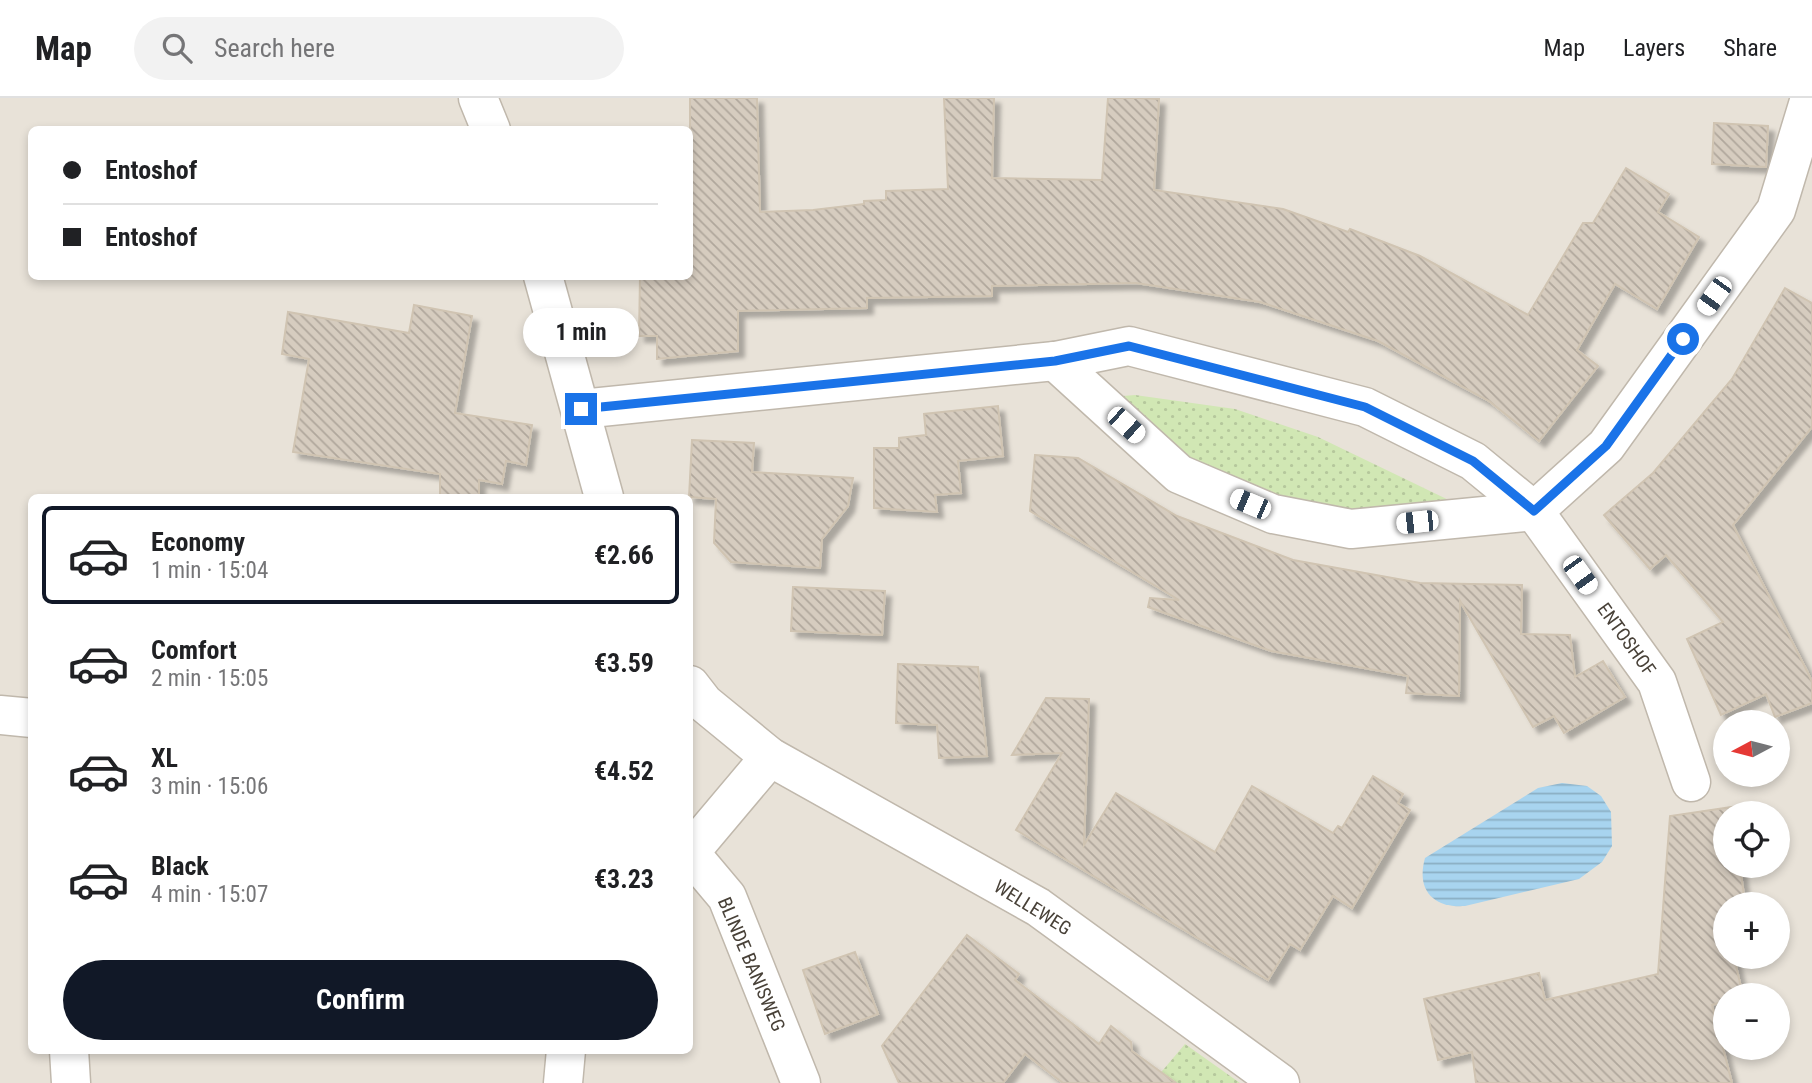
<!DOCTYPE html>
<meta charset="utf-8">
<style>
:root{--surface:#fff;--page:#f2f2f2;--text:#202124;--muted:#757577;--line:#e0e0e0;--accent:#111827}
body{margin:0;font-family:"Roboto Condensed",sans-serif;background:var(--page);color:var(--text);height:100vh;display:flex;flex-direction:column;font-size:26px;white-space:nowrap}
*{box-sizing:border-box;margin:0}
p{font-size:23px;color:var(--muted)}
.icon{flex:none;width:38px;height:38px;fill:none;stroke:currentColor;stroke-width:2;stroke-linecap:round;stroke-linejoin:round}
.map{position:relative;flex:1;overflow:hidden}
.details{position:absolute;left:28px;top:396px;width:665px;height:560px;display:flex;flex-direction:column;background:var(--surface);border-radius:10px;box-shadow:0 4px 10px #0003}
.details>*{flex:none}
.hud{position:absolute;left:28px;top:28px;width:665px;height:154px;border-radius:10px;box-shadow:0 4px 10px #0003;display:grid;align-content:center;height:154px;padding:0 35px;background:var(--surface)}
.needle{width:46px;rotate:263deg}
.buttons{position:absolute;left:1713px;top:612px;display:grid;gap:14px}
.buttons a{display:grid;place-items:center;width:77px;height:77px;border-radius:50%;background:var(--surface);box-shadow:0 4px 10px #0003;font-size:35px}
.end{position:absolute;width:32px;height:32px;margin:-16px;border:9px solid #1a73e8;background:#fff;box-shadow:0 0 0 4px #fff}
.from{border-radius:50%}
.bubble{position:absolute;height:49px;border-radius:24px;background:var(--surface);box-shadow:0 4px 10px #0003;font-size:23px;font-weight:700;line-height:49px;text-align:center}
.car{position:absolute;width:21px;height:42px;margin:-21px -10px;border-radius:9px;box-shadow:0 0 5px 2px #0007;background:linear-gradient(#fff 24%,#345 0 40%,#fff 0 76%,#345 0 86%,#fff 0)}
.hud b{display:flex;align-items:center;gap:24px;height:66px;font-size:26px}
.hud b+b{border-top:2px solid var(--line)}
.hud i{width:18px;height:18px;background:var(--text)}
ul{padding:12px 0 0;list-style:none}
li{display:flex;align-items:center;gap:21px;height:98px;margin:0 14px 10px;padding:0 21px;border:4px solid transparent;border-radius:10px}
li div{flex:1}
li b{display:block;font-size:26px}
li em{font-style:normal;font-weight:700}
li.current{border-color:var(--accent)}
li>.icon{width:63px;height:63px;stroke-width:1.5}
.action{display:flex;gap:14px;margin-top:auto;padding:14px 35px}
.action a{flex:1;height:80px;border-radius:42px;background:var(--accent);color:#fff;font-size:28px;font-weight:700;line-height:80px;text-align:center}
header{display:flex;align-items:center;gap:42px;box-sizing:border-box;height:98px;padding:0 35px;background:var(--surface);border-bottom:2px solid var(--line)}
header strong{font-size:33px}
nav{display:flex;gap:38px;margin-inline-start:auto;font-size:24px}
.search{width:490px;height:63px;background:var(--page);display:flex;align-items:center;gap:18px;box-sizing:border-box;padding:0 24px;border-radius:38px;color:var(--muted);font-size:26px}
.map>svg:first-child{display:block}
.residential{fill:#e8e2d8;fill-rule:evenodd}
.grass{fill:url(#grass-dots)}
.water{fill:url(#water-rules)}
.building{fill:url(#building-back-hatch);stroke:#d0c4b2;stroke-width:2;filter:url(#shadow)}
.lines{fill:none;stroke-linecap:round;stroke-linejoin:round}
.minor-casing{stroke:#c0b8ac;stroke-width:41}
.minor{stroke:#fff;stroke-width:38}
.route{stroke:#1a73e8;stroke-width:9}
.labels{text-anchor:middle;stroke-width:5;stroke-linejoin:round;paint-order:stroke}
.street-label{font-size:19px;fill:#484138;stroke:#fff}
</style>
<header>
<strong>Map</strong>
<div class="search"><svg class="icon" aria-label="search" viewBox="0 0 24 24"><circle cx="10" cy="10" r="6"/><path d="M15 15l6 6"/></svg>Search here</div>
<nav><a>Map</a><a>Layers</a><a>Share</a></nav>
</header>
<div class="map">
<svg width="1812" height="985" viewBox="0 0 1812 985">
<defs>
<pattern id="grass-dots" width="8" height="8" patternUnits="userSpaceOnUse" patternTransform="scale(1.75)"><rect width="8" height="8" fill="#d1e7b4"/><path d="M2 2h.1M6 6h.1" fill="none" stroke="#b5c79c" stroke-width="1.8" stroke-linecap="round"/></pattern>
<pattern id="water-rules" width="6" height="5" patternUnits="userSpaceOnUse" patternTransform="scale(1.75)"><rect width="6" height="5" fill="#a8d4ef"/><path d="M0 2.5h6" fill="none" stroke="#8baec3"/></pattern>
<pattern id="building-back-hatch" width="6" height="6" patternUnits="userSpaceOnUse" patternTransform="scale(1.75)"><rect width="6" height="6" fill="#d6ccbf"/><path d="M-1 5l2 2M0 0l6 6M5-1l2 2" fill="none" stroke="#b0a79c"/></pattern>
<filter id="shadow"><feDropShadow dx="6" dy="6" stdDeviation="2" flood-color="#0004"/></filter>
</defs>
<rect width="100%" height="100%" fill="#f4f1ea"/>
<path class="residential" d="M0,0h1812v985h-1812zM32,32h658v146h-658zM32,399h658v553h-658zM1726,625h52v52h-52zM1726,716h52v52h-52zM1726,807h52v52h-52zM1726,898h52v52h-52z"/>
<g class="grass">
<polygon points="1135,297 1235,311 1318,339 1457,406 1443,418 1286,407 1168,352 1099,300"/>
<polygon points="1185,946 1240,985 1152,985"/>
</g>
<path class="water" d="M1562,685l25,3 14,10 10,16 1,34 -10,16 -23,17 -114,27c-32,2 -49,-16 -40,-48l113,-70z"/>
<g class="building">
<polygon points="690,0 757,0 760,114 813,112 864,106 864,103 886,102 886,93 948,91 944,0 994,0 992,80 1102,82 1108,0 1139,0 1159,1 1154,92 1283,111 1348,134 1350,131 1420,158 1528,217 1583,125 1593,125 1626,70 1669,96 1658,114 1699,139 1657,211 1615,186 1577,252 1598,268 1539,343 1489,303 1378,243 1260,204 1136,185 992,188 992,198 867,200 867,210 738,213 738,253 657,261 657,238 639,238 640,178 690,178"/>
<polygon points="1714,25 1768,28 1766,69 1712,66"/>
<polygon points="1785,190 1812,205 1812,329 1733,427 1808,575 1812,584 1812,605 1775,619 1766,596 1721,617 1687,541 1723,524 1666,457 1650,471 1604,417 1653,375 1732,281"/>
<polygon points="414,207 472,218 455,315 532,327 526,367 506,363 502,386 479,382 479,399 440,399 440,376 293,354 309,261 282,256 288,214 409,235"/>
<polygon points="998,308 1003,358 958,363 961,395 935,397 937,414 874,410 874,350 899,350 899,340 926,337 924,316"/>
<polygon points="692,342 754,345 752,374 853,380 848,408 822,441 820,470 731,464 714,445 716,401 689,399"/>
<polygon points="1035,357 1078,360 1177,418 1293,462 1420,485 1522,487 1521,536 1570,537 1575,579 1603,563 1625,599 1564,635 1554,618 1533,629 1460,503 1459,598 1406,595 1408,578 1271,553 1148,509 1150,500 1179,502 1030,413"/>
<polygon points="793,489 885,493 882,537 791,533"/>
<polygon points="898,566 978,569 987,658 939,660 937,627 896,625"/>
<polygon points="1046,600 1089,601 1084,747 1116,695 1215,754 1252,688 1333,735 1338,728 1342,730 1373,678 1403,696 1398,705 1410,712 1352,810 1333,798 1300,852 1290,846 1268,882 1016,732 1062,655 1012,657"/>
<polygon points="1732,709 1733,716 1726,716 1726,768 1740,768 1745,805 1723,809 1726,859 1734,859 1743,898 1726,898 1726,903 1712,907 1732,985 1476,985 1472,954 1438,962 1424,901 1539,875 1545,902 1658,876 1670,718"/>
<polygon points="967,837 1019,876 1015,882 1099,946 1111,928 1131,944 1132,953 1176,985 1063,985 1025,956 1003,985 899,985 882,948"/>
<polygon points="855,854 878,916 825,936 803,872"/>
</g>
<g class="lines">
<g class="minor-casing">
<g id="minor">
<polyline points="478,0 491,32"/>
<polyline points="543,178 604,399"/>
<polyline points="1055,263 1179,376 1273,416 1351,431 1534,413 1606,348 1776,112 1810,0"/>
<polyline points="581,311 1055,263 1129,248 1365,309 1473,363 1534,413 1657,584 1691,684"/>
<polyline points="690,587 704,605 770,659 1038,809 1280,985"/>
<polyline points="0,617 32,620"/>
<polyline points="690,754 770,659"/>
<polyline points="690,755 727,799 801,985"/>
<polyline points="69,952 71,985"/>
<polyline points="563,985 566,952"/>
</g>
</g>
<use href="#minor" class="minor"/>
</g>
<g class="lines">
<polyline class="route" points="581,311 1055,263 1129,248 1365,309 1473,363 1534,413 1606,348 1683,241"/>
</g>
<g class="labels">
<g class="street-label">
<text transform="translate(1627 541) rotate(54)" y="7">ENTOSHOF</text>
<text transform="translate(1033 809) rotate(32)" y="7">WELLEWEG</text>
<text transform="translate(752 866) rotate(67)" y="7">BLINDE BANISWEG</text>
</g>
</g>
</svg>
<div class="buttons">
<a><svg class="needle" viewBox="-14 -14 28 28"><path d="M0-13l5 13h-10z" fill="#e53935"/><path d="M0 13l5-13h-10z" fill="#757577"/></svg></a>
<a><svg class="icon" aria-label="locate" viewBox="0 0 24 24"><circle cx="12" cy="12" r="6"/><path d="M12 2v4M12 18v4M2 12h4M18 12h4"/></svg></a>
<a>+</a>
<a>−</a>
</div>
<i class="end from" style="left:1683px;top:241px"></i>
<i class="end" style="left:581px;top:311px"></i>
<div class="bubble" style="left:523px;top:210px;width:116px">1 min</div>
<i class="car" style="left:1714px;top:198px;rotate:216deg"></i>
<i class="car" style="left:1126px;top:327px;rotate:132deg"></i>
<i class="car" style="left:1250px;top:406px;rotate:293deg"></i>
<i class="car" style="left:1417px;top:424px;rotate:264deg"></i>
<i class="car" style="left:1580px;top:477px;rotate:144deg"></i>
<div class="hud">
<b><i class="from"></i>Entoshof</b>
<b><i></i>Entoshof</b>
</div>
<section class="details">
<ul>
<li class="current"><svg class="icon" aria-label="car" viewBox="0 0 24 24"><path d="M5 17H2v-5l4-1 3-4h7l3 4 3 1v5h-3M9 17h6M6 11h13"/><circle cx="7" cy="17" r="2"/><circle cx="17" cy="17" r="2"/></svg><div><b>Economy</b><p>1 min · 15:04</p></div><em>€2.66</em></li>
<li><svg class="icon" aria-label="car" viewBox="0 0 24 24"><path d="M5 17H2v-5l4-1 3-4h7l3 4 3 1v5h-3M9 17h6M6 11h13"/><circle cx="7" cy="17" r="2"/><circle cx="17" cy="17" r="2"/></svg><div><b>Comfort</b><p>2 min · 15:05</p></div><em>€3.59</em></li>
<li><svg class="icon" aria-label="car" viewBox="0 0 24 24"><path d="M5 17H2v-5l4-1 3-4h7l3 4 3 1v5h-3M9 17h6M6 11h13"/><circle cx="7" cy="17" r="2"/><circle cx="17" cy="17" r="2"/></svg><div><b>XL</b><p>3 min · 15:06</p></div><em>€4.52</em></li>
<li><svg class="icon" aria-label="car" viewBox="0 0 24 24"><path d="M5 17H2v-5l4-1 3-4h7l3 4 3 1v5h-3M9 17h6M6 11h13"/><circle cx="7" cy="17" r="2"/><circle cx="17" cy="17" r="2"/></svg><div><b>Black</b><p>4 min · 15:07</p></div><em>€3.23</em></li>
</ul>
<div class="action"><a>Confirm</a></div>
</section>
</div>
